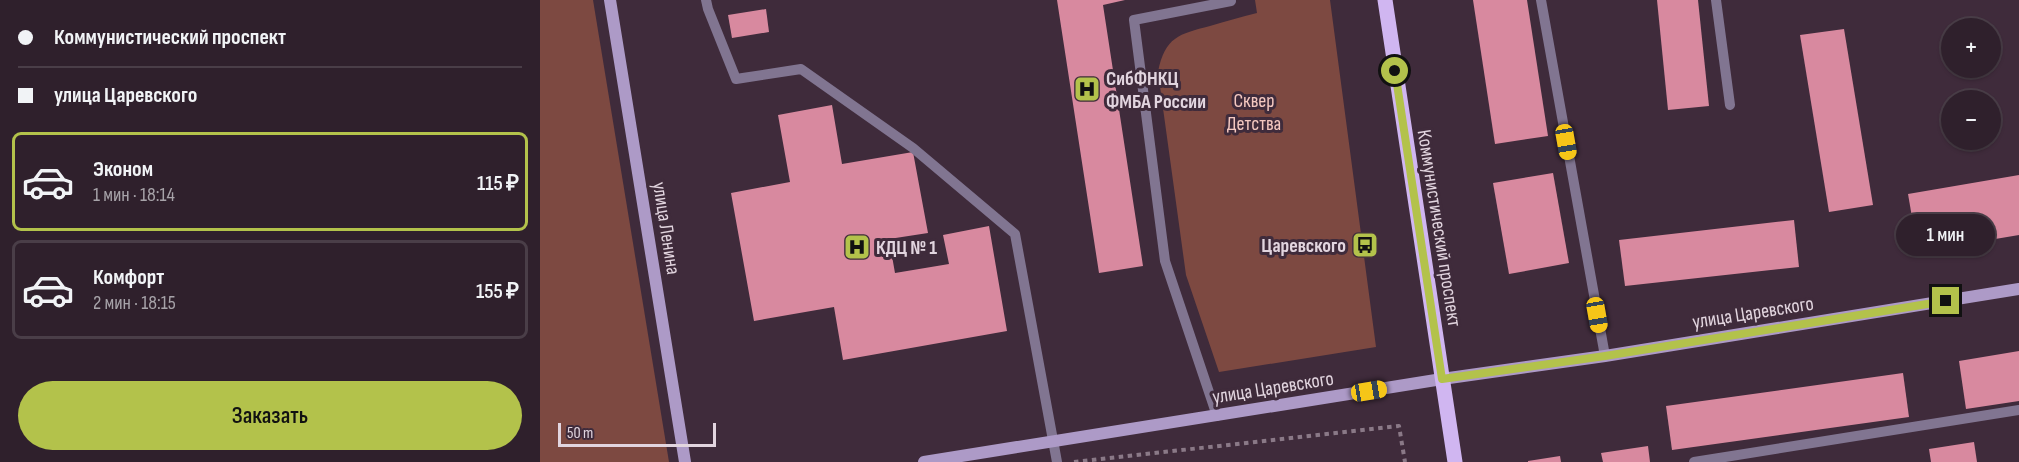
<!DOCTYPE html>
<html lang="ru">
<meta charset="utf-8">
<style>
:root{--surface:#2f202c;--page:#3b2d38;--text:#f1f3f6;--muted:#a7a3a9;--line:#4a3e48;--accent:#b3c24b}
body{margin:0;font-family:"Sofia Sans Condensed",sans-serif;background:var(--page);color:var(--text);height:100vh;display:flex;flex-direction:column;font-size:22px;white-space:nowrap}
*{box-sizing:border-box;margin:0}
p{font-size:20px;color:var(--muted)}
.icon{flex:none;width:33px;height:33px;fill:none;stroke:currentColor;stroke-width:2;stroke-linecap:round;stroke-linejoin:round}
.map{position:relative;flex:1;overflow:hidden}
.side{display:flex;flex-direction:column;background:var(--surface);width:540px}
.side>*{flex:none}
.hud{display:grid;align-content:center;height:132px;padding:0 18px;background:var(--surface)}
.controls{position:absolute;left:1401px;top:18px;display:grid;gap:12px}
.controls a{display:grid;place-items:center;width:60px;height:60px;border-radius:50%;background:var(--surface);box-shadow:0 2px 4px #0004,0 0 0 2px var(--line);font-size:30px}
.scale{position:absolute;left:18px;bottom:15px;width:158px;box-sizing:border-box;padding-left:6px;border:3px solid #e2d5df;border-top:0;font-size:16px;line-height:21px;white-space:nowrap;color:#e2d5df;-webkit-text-stroke:4px #3f2b3b;paint-order:stroke}
.end{position:absolute;width:27px;height:27px;margin:-14px;border:8px solid #b3c24b;background:#111;box-shadow:0 0 0 3px #111}
.from{border-radius:50%}
.bubble{position:absolute;height:42px;border-radius:21px;background:var(--surface);box-shadow:0 2px 4px #0004,0 0 0 2px var(--line);font-size:20px;font-weight:600;line-height:42px;text-align:center}
.car{position:absolute;width:18px;height:36px;margin:-18px -9px;border-radius:8px;box-shadow:0 0 4px 2px #0007;background:linear-gradient(#f5c518 24%,#345 0 40%,#f5c518 0 76%,#345 0 86%,#f5c518 0)}
.hud b{display:flex;align-items:center;gap:21px;height:57px;font-size:22px}
.hud b+b{border-top:2px solid var(--line)}
.hud i{width:15px;height:15px;background:var(--text)}
ul{padding:0;list-style:none}
li{display:flex;align-items:center;gap:18px;height:99px;margin:0 12px 9px;padding:0 6px;border:3px solid var(--line);border-radius:9px}
li div{flex:1}
li b{display:block;font-size:22px}
li em{font-style:normal;font-weight:600}
li.on{border-color:var(--accent)}
li>.icon{width:54px;height:54px;stroke-width:1.5}
.cta{display:flex;gap:12px;margin-top:auto;padding:12px 18px}
.cta a{flex:1;height:69px;border-radius:36px;background:var(--accent);color:#111;font-size:24px;font-weight:600;line-height:69px;text-align:center}
main{display:flex;flex:1;min-height:0}
.map>svg:first-child{display:block}
.green{fill:#7d4941}
.building{fill:#d8899f}
.lines{fill:none;stroke-linecap:round;stroke-linejoin:round}
.path{stroke:#8a7987;stroke-width:4;stroke-dasharray:4.5 4.5;stroke-linecap:butt}
.lane{stroke:#817591;stroke-width:10}
.secondary{stroke:#ad9ac7;stroke-width:12}
.primary{stroke:#d0b6f1;stroke-width:15}
.route{stroke:#b3c24b;stroke-width:8}
.labels{text-anchor:middle;stroke-width:6;stroke-linejoin:round;paint-order:stroke}
.poi-label{font-size:20px;font-weight:bold;fill:#e2d5df;stroke:#3f2b3b;text-anchor:start}
.park-label{font-size:20px;fill:#f4c8c0;stroke:#3f2b3b}
.street-label{font-size:20px;fill:#e2d5df;stroke:#3f2b3b}
</style>
<main>
<section class="side">
<div class="hud">
<b><i class="from"></i>Коммунистический проспект</b>
<b><i></i>улица Царевского</b>
</div>
<ul>
<li class="on"><svg class="icon" aria-label="car" viewBox="0 0 24 24"><path d="M5 17H2v-5l4-1 3-4h7l3 4 3 1v5h-3M9 17h6M6 11h13"/><circle cx="7" cy="17" r="2"/><circle cx="17" cy="17" r="2"/></svg><div><b>Эконом</b><p>1 мин · 18:14</p></div><em>115 ₽</em></li>
<li><svg class="icon" aria-label="car" viewBox="0 0 24 24"><path d="M5 17H2v-5l4-1 3-4h7l3 4 3 1v5h-3M9 17h6M6 11h13"/><circle cx="7" cy="17" r="2"/><circle cx="17" cy="17" r="2"/></svg><div><b>Комфорт</b><p>2 мин · 18:15</p></div><em>155 ₽</em></li>
</ul>
<div class="cta"><a>Заказать</a></div>
</section>
<div class="map">
<svg width="1479" height="462" viewBox="0 0 1479 462">
<rect width="100%" height="100%" fill="#3f2b3b"/>
<g class="green">
<polygon points="0,0 53,0 129,462 0,462"/>
<path d="M715,0h75l46,347 -157,25 -33,-97 -28,-203c7,-35 21,-38 52,-46 16,-5 31,-9 47,-13z"/>
</g>
<g class="building">
<polygon points="517,0 585,0 563,5 603,266 559,273"/>
<polygon points="933,0 987,0 1008,136 955,144"/>
<polygon points="1117,0 1158,0 1169,106 1128,110"/>
<polygon points="226,9 229,32 192,38 188,15"/>
<polygon points="1304,29 1333,205 1289,212 1260,35"/>
<polygon points="292,105 302,164 373,152 388,233 349,239 355,273 409,264 403,235 449,226 467,331 303,360 294,307 214,321 191,193 250,182 238,115"/>
<polygon points="1013,173 1029,263 969,274 953,183"/>
<polygon points="1479,175 1479,235 1378,252 1368,194"/>
<polygon points="1254,220 1259,267 1085,286 1079,240"/>
<polygon points="1479,351 1479,401 1426,409 1419,361"/>
<polygon points="1363,373 1369,417 1132,450 1126,406"/>
<polygon points="1434,442 1437,462 1391,462 1389,449"/>
<polygon points="1108,446 1110,462 1063,462 1061,453"/>
<polygon points="1020,456 1021,462 988,462 988,461"/>
</g>
<g class="lines">
<polyline class="path" points="534,462 859,426 865,462"/>
<g class="lane">
<polyline points="166,0 168,9 196,79 261,69 373,148 475,234 517,462"/>
<polyline points="1001,0 1065,356"/>
<polyline points="1176,0 1190,105"/>
<polyline points="677,416 625,261 594,20 691,1"/>
<polyline points="1154,462 1479,410"/>
</g>
<g class="secondary">
<polyline points="70,0 145,462"/>
<polyline points="384,462 902,379 1065,356 1479,289"/>
</g>
<polyline class="primary" points="845,0 915,462"/>
</g>
<g class="lines">
<polyline class="route" points="855,71 902,379 1065,356 1406,301"/>
</g>
<defs>
<g id="hospital-square" transform="scale(1.35)"><rect x="-9" y="-9" width="18" height="18" rx="4" fill="#b3c24b" stroke="#3f2b3b"/><path d="M-5-5h3v3.5h4V-5h3V5h-3V1.5h-4V5h-3Z" fill="#111"/></g>
<g id="bus-square" transform="scale(1.35)"><rect x="-9" y="-9" width="18" height="18" rx="4" fill="#b3c24b" stroke="#3f2b3b"/><path d="M-5-6H5V4H4V6H2V4H-2V6H-4V4H-5ZM-3.5-4V0h7V-4ZM-3.5 1.2v1.5H-2V1.2ZM2 1.2v1.5H3.5V1.2Z" fill="#111"/></g>
</defs>
<g fill-rule="evenodd">
<use href="#hospital-square" x="547" y="89"/>
<use href="#bus-square" x="825" y="245"/>
<use href="#hospital-square" x="317" y="247"/>
</g>
<g class="labels">
<g class="poi-label">
<text x="566" y="85">СибФНКЦ<tspan x="566" dy="23">ФМБА России</tspan></text>
<text x="806" y="252" text-anchor="end">Царевского</text>
<text x="336" y="254">КДЦ № 1</text>
</g>
<g class="park-label">
<text x="714" y="107">Сквер<tspan x="714" dy="23">Детства</tspan></text>
</g>
<g class="street-label">
<text transform="translate(127 228) rotate(81)" y="7">улица Ленина</text>
<text transform="translate(900 228) rotate(81)" y="7">Коммунистический проспект</text>
<text transform="translate(1213 312) rotate(-9)" y="7">улица Царевского</text>
<text transform="translate(733 387) rotate(-9)" y="7">улица Царевского</text>
</g>
</g>
</svg>
<div class="controls">
<a>+</a>
<a>−</a>
</div>
<div class="scale">50 m</div>
<i class="end from" style="left:855px;top:71px"></i>
<i class="end" style="left:1406px;top:301px"></i>
<div class="bubble" style="left:1356px;top:214px;width:99px">1 мин</div>
<i class="car" style="left:1026px;top:142px;rotate:170deg"></i>
<i class="car" style="left:1057px;top:315px;rotate:170deg"></i>
<i class="car" style="left:829px;top:391px;rotate:81deg"></i>
</div>
</main>
